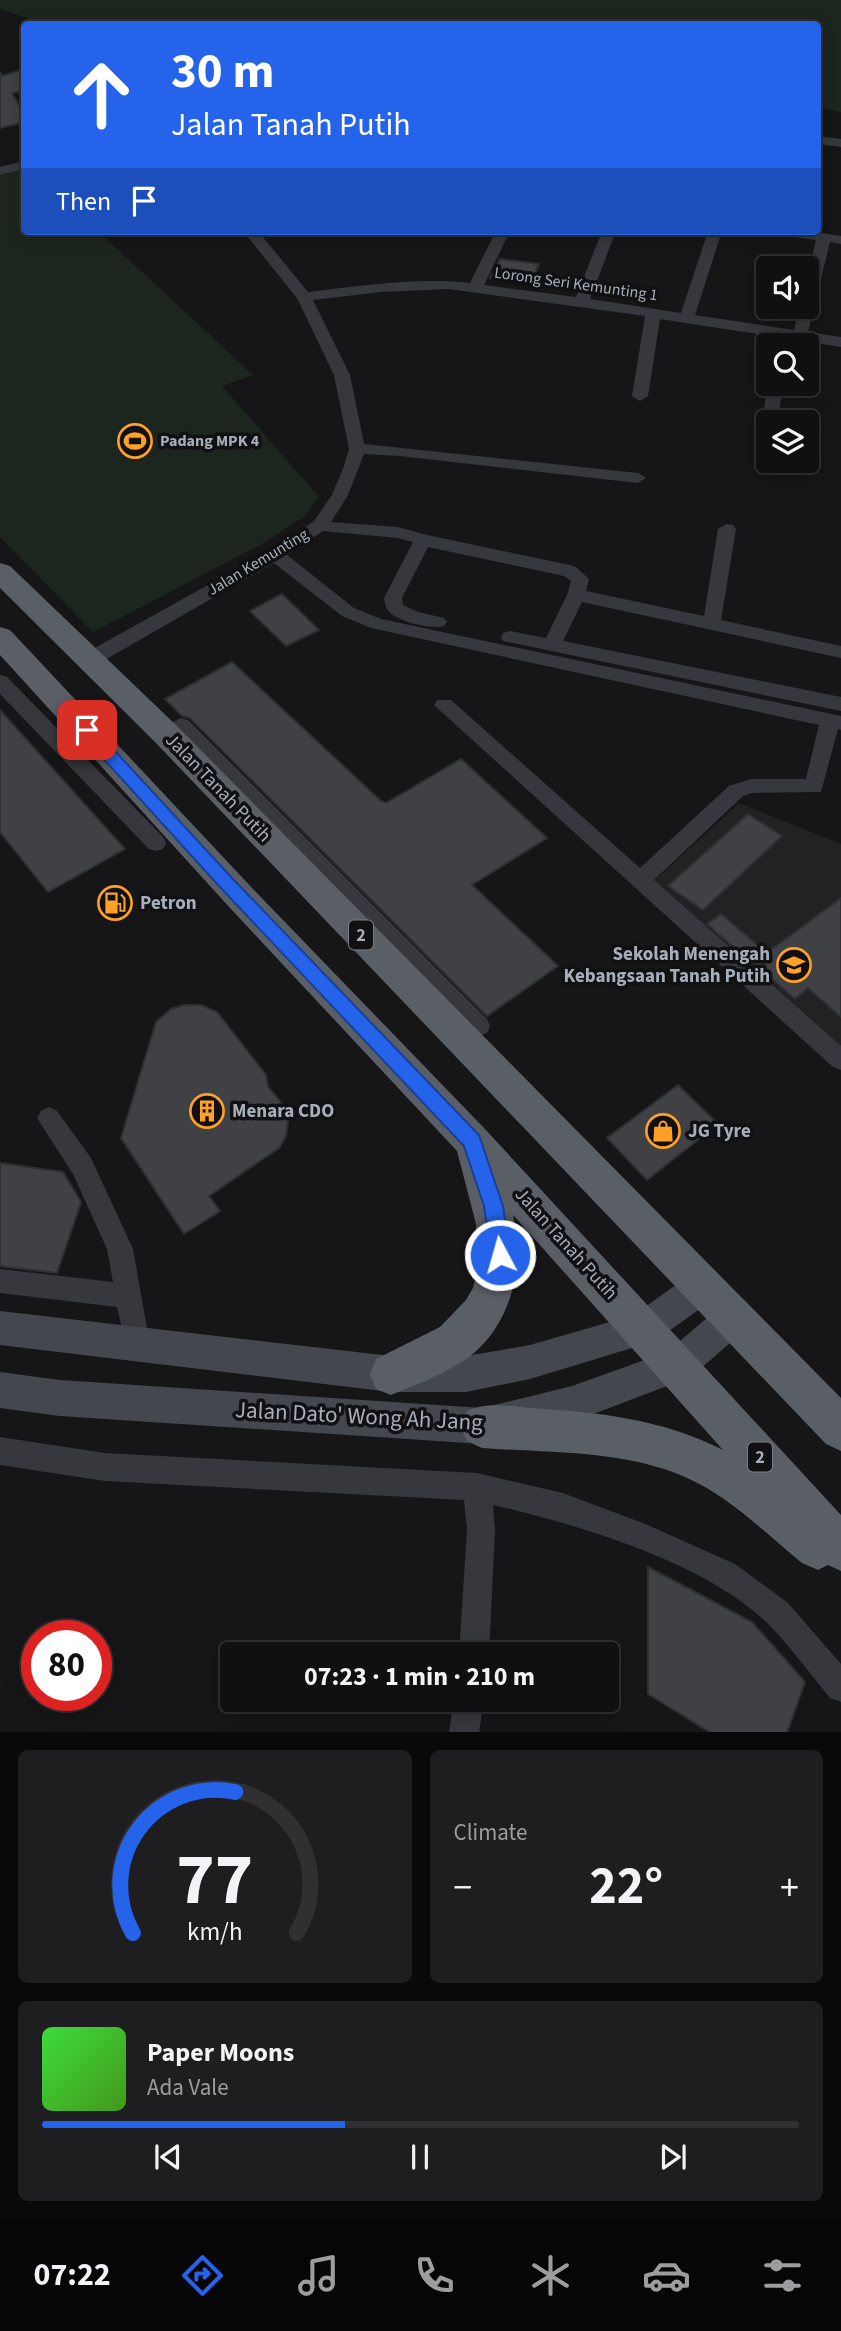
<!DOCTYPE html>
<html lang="en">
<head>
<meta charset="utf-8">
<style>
	:root { --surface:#101012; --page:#1e1e20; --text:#f1f3f6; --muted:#9c9d9f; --line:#303032; --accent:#2563eb }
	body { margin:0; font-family:"Source Sans 3",sans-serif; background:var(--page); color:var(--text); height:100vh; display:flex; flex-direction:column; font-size:26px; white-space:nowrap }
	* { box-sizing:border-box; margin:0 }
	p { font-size:23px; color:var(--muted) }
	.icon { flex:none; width:38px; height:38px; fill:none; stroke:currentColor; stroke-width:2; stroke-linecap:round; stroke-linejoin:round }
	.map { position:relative; height:1732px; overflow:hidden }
	.sheet { display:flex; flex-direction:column; gap:18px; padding:18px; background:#09090a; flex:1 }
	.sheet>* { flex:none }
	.banner { position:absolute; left:21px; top:21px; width:800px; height:214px; border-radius:7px; box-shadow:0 4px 18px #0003,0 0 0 2px var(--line); background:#2563eb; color:#fff; overflow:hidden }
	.fabs { position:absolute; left:756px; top:256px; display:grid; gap:14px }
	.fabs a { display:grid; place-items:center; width:63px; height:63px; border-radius:7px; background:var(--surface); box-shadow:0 4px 18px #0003,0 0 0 2px var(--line); font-size:35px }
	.speed { position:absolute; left:21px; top:1620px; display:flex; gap:14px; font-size:35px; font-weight:700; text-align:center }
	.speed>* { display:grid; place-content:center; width:91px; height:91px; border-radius:50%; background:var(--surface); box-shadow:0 4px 18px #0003,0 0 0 2px var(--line); line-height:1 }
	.speed .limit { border:10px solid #d22; background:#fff; color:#111 }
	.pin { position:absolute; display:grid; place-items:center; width:60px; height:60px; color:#fff; margin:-30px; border-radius:14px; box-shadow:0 4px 10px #0006 }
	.me { position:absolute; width:77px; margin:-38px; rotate:354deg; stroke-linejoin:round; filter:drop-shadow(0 0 5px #0008) }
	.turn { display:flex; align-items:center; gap:24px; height:147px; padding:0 35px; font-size:32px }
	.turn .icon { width:91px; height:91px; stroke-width:2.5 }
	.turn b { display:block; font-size:49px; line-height:60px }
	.then { display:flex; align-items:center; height:66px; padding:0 35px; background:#0003; gap:14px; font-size:26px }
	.big { font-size:52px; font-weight:700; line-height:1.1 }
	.sheet .widget { flex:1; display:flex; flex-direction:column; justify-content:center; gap:10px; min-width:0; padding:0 24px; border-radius:10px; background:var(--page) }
	.sheet .dial { align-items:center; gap:0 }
	.dial svg { height:182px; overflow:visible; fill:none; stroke:var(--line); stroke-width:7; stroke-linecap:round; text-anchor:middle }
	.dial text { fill:var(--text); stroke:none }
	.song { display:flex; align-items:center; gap:21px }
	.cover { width:84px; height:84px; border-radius:10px; background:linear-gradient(135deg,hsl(120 70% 55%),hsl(100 70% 35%)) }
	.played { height:7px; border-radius:4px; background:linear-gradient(90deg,var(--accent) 40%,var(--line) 40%) }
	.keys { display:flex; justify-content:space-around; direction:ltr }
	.heat { display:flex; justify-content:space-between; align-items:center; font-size:38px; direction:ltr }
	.sheet .tiles { flex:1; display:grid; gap:18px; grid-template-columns:1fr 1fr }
	.widget:last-child { grid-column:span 2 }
	.trip { position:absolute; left:220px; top:1642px; width:399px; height:70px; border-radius:7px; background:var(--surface); box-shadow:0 4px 18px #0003,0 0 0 2px var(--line); font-weight:700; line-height:70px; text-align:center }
	.menu { display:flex; height:112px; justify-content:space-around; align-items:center; background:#060607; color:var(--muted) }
	.menu .icon { width:49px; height:49px }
	.menu .on { color:var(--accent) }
	.menu b { font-size:32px; color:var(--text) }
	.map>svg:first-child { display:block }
</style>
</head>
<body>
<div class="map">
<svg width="841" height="1733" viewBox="0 0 841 1733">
	<rect width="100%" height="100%" fill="#161618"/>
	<!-- built -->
	<polygon fill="#222225" points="739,803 841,844 841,1047 652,883"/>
	<!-- green -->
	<g fill="#1d261e">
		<polygon points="0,0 841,0 841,112 817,107 817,24 45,24 0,9"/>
		<polygon points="24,170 24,231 98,231 253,375 222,386 319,497 305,516 262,544 93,632 0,537 0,175"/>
	</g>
	<!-- building -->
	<g fill="#404145" stroke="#2f3034" stroke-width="2">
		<polygon points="24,69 24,91 12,93 24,114 24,122 0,128 0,72 2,76"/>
		<polygon points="500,259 539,264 530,284 490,278"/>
		<polygon points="282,594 319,630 286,646 250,611"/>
		<polygon points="232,662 381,801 386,803 461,759 547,838 472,885 558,966 487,1016 190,718 182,716 165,699"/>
		<polygon points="0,710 125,849 48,892 0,832"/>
		<polygon points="748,814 782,836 703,910 668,886"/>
		<polygon points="841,898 841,1017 808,988 795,999 753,963"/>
		<polygon points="721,914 762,949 747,959 707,924"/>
		<polygon points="184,1005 201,1005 217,1012 266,1075 268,1087 281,1102 288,1121 286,1136 279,1148 209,1196 220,1211 184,1234 121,1138 156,1022 171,1009"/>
		<polygon points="678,1085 718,1124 647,1180 607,1138"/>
		<polygon points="0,1163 63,1172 81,1202 57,1273 0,1266"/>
		<polygon points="648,1567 752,1622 805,1682 787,1733 711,1733 648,1694"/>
	</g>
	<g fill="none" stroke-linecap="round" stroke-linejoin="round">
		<!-- minor -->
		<g fill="#36383d" fill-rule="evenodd">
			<polygon points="817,136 841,139 841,147 817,144"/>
			<polygon points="24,161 24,169 0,175 0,167"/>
			<path d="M 243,231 L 258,231 L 308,292 C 361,286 417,277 470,283 L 496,231 L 510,231 L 484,285 L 576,297 L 602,231 L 616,231 L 590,299 L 681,313 L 708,231 L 722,231 L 695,315 L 794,330 L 800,306 L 807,306 L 807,278 L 816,240 L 781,235 L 774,231 L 809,231 L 841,236 L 841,244 L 830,242 L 808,332 L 841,337 L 841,347 L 660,319 L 648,396 L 640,401 L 632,396 L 645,316 L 449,289 L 381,292 L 313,300 L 350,375 L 364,444 L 638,473 L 646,478 L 638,483 L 400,456 L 364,454 L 348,495 L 331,522 L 398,527 L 427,535 L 570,565 L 576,567 L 589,579 L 586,591 L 704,616 L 718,529 L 727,524 L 733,525 L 736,529 L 721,620 L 841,646 L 841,658 L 582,602 L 563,641 L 841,697 L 841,711 L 503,641 L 501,637 L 503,633 L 510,631 L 546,638 L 567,595 L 571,581 L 564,576 L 428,547 L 402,598 L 403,605 L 418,612 L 444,618 L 447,622 L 444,626 C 432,630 393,621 387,609 C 386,607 384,600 384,598 L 413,542 L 398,538 L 323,531 L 287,555 L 354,608 L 381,619 L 841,716 L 841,730 L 838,729 L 821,792 L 752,793 L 743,796 L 654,880 L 841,1046 L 841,1070 L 833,1067 L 434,705 L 437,700 L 451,700 L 640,868 L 729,786 L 751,779 L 806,779 L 819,725 L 371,628 L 342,616 L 274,563 L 96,665 L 82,665 L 80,660 L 82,655 L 269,551 L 314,521 L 332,495 L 344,466 L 349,449 L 334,375 L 297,298 Z"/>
			<polygon points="768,382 783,383 778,422 768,422 768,426 762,422"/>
			<polygon points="0,675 7,677 163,837 166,843 163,849 156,851 149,849 0,694"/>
			<polygon points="181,718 188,720 487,1019 490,1026 487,1033 479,1036 471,1033 179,735 166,741 159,739 156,734 159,729"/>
			<polygon points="49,1107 57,1111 91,1158 133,1249 150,1345 146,1354 137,1358 128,1354 117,1307 0,1293 0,1269 113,1282 107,1249 73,1174 37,1118 41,1111"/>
			<path d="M 0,1437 L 105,1453 L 477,1473 L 563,1493 L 643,1523 L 735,1564 L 788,1603 L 841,1664 L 841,1702 L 830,1698 C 810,1674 791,1647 768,1624 C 707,1563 577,1524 493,1505 L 495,1530 L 489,1654 L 459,1654 L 467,1530 L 464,1500 L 105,1481 L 0,1465 Z"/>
			<polygon points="454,1699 484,1699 479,1733 449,1733"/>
		</g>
		<!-- secondary -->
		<g fill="#44474d" fill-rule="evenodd">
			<polygon points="703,1270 715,1274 720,1286 715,1298 655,1341 530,1379 466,1392 391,1392 0,1345 0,1311 391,1356 466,1356 530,1345 634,1315 691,1274"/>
			<polygon points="734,1300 746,1305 751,1317 746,1329 691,1377 572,1422 482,1444 60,1416 0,1408 0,1372 60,1380 482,1408 572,1386 667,1352 722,1305"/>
		</g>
		<!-- trunk -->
		<g fill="#5a5e65" fill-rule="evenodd">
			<polygon points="0,563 10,566 177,726 841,1398 841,1451 826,1444 155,742 0,588"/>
			<path d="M 0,627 L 10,630 L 254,890 L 485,1129 L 841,1515 L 841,1571 L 828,1565 L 818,1570 L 802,1563 C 765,1533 729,1496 685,1477 C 623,1450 548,1453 482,1448 L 467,1441 L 460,1426 L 467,1411 C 487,1402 508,1406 530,1408 C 597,1412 663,1419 723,1450 L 513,1215 C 525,1265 512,1324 469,1357 C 446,1374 417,1384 391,1395 L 376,1389 L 370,1374 L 376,1359 L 440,1327 L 466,1300 L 473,1288 L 477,1270 L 476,1224 L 457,1151 L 230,908 L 0,655 Z"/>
		</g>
	</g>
	<!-- route -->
	<polygon fill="#2563eb" stroke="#184099" stroke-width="2" points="87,724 92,726 231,877 479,1135 503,1206 510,1255 507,1262 500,1264 494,1262 491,1255 484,1206 464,1146 219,886 81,734 79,730"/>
	<!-- icons -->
	<defs>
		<g id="stadium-ring" transform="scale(1.75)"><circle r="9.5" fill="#111113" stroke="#ffa027" stroke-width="1.5"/><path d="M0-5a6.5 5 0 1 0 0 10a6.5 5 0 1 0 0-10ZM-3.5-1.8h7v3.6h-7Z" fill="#ffa027"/></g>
		<g id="fuel-ring" transform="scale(1.75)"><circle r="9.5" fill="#111113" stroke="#ffa027" stroke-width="1.5"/><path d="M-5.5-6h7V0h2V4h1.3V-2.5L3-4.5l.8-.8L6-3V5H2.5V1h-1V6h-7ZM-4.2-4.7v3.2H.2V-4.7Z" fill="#ffa027"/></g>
		<g id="school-ring" transform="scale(1.75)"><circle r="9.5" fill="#111113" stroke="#ffa027" stroke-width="1.5"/><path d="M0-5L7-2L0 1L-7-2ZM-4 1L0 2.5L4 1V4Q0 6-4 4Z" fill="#ffa027"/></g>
		<g id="building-ring" transform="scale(1.75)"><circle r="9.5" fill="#111113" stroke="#ffa027" stroke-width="1.5"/><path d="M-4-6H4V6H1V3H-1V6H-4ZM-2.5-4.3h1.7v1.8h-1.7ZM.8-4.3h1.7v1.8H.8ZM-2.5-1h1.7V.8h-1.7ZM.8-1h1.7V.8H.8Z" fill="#ffa027"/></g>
		<g id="shop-ring" transform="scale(1.75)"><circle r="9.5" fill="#111113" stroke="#ffa027" stroke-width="1.5"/><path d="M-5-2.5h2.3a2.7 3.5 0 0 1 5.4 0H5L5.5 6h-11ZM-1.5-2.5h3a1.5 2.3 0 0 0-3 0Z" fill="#ffa027"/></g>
	</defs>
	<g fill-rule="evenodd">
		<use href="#stadium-ring" x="135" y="441"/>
		<use href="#fuel-ring" x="115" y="903"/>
		<use href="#school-ring" x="794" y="965"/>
		<use href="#building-ring" x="207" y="1111"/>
		<use href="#shop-ring" x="663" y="1131"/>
	</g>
	<g text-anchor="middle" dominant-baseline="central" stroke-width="7" stroke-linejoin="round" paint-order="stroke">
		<!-- far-street labels -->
		<g font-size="16" fill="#a7aeb9" stroke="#111113">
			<text transform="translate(576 284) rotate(8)">Lorong Seri Kemunting 1</text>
			<text transform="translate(258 562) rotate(-31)">Jalan Kemunting</text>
		</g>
		<!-- far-poi labels -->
		<g font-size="16" font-weight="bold" fill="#a7aeb9" stroke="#111113" text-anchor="start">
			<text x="160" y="441">Padang MPK 4</text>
		</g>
		<!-- shield labels -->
		<g fill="#111113" stroke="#7a7f87" stroke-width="2">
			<rect x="349" y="920.5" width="24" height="29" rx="5"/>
			<rect x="748" y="1442.5" width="24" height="29" rx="5"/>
		</g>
		<g font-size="18" font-weight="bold" fill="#a7aeb9">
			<text x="361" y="935">2</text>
			<text x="760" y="1457">2</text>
		</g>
		<!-- street labels -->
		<g font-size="19" fill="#a7aeb9" stroke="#111113">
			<text transform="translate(218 788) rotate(46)">Jalan Tanah Putih</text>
			<text transform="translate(566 1244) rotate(48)">Jalan Tanah Putih</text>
		</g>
		<!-- poi labels -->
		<g font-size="19" font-weight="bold" fill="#a7aeb9" stroke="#111113" text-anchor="start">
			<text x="140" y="903">Petron</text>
			<text x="770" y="954" text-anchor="end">Sekolah Menengah<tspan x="770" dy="22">Kebangsaan Tanah Putih</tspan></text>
			<text x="232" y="1111">Menara CDO</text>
			<text x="688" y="1131">JG Tyre</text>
		</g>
		<!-- near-street labels -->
		<g font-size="23" fill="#a7aeb9" stroke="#111113">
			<text transform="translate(359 1416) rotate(3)">Jalan Dato' Wong Ah Jang</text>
		</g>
	</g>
</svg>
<div class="fabs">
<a><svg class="icon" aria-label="sound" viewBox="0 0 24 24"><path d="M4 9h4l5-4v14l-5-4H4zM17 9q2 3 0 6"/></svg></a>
<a><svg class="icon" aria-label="search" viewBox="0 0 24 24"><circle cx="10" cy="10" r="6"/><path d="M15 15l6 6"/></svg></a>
<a><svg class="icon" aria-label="layers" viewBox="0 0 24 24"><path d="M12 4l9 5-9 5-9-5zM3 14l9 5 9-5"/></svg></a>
</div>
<div class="speed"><div class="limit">80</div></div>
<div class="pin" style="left:87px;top:730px;background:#d93025"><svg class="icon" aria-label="arrive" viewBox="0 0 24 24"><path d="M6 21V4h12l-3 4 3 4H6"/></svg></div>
<svg class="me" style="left:500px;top:1255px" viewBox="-20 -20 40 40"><circle r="17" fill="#2563eb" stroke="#fff" stroke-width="3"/><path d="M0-11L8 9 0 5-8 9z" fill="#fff"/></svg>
<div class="trip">07:23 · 1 min · 210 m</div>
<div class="banner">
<div class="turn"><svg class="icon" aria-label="ahead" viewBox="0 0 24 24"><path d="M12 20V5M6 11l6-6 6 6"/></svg><div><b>30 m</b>Jalan Tanah Putih</div></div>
<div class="then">Then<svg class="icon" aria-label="arrive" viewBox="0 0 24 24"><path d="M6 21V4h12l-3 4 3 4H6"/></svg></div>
</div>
</div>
<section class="sheet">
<div class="tiles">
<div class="widget dial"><svg viewBox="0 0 100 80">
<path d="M14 69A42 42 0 1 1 86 69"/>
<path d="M14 69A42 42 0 0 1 59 7" stroke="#2563eb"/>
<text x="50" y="56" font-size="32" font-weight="700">77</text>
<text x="50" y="72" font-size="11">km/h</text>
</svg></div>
<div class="widget"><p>Climate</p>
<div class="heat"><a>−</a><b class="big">22°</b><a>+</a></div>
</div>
<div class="widget">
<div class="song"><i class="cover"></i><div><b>Paper Moons</b><p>Ada Vale</p></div></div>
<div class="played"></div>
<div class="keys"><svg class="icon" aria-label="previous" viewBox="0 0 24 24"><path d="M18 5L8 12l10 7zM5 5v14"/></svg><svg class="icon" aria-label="pause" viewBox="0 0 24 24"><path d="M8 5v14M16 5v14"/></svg><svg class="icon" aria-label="next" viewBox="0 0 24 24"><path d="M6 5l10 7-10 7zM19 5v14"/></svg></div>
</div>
</div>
</section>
<nav class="menu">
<b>07:22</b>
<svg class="icon on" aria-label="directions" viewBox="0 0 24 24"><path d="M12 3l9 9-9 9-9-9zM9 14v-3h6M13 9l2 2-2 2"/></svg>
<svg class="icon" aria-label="music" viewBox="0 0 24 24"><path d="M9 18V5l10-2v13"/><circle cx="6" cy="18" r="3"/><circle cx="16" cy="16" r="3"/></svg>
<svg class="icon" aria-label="phone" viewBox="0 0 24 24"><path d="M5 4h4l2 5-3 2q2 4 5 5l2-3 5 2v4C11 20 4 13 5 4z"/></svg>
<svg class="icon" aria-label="climate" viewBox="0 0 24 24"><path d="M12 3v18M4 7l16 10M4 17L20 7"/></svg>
<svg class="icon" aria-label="car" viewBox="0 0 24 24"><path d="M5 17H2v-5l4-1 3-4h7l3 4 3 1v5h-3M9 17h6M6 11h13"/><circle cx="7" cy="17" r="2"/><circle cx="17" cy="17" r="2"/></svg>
<svg class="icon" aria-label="filters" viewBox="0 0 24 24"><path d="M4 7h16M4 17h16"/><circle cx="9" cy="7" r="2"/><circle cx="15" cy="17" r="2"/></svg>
</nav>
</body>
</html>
